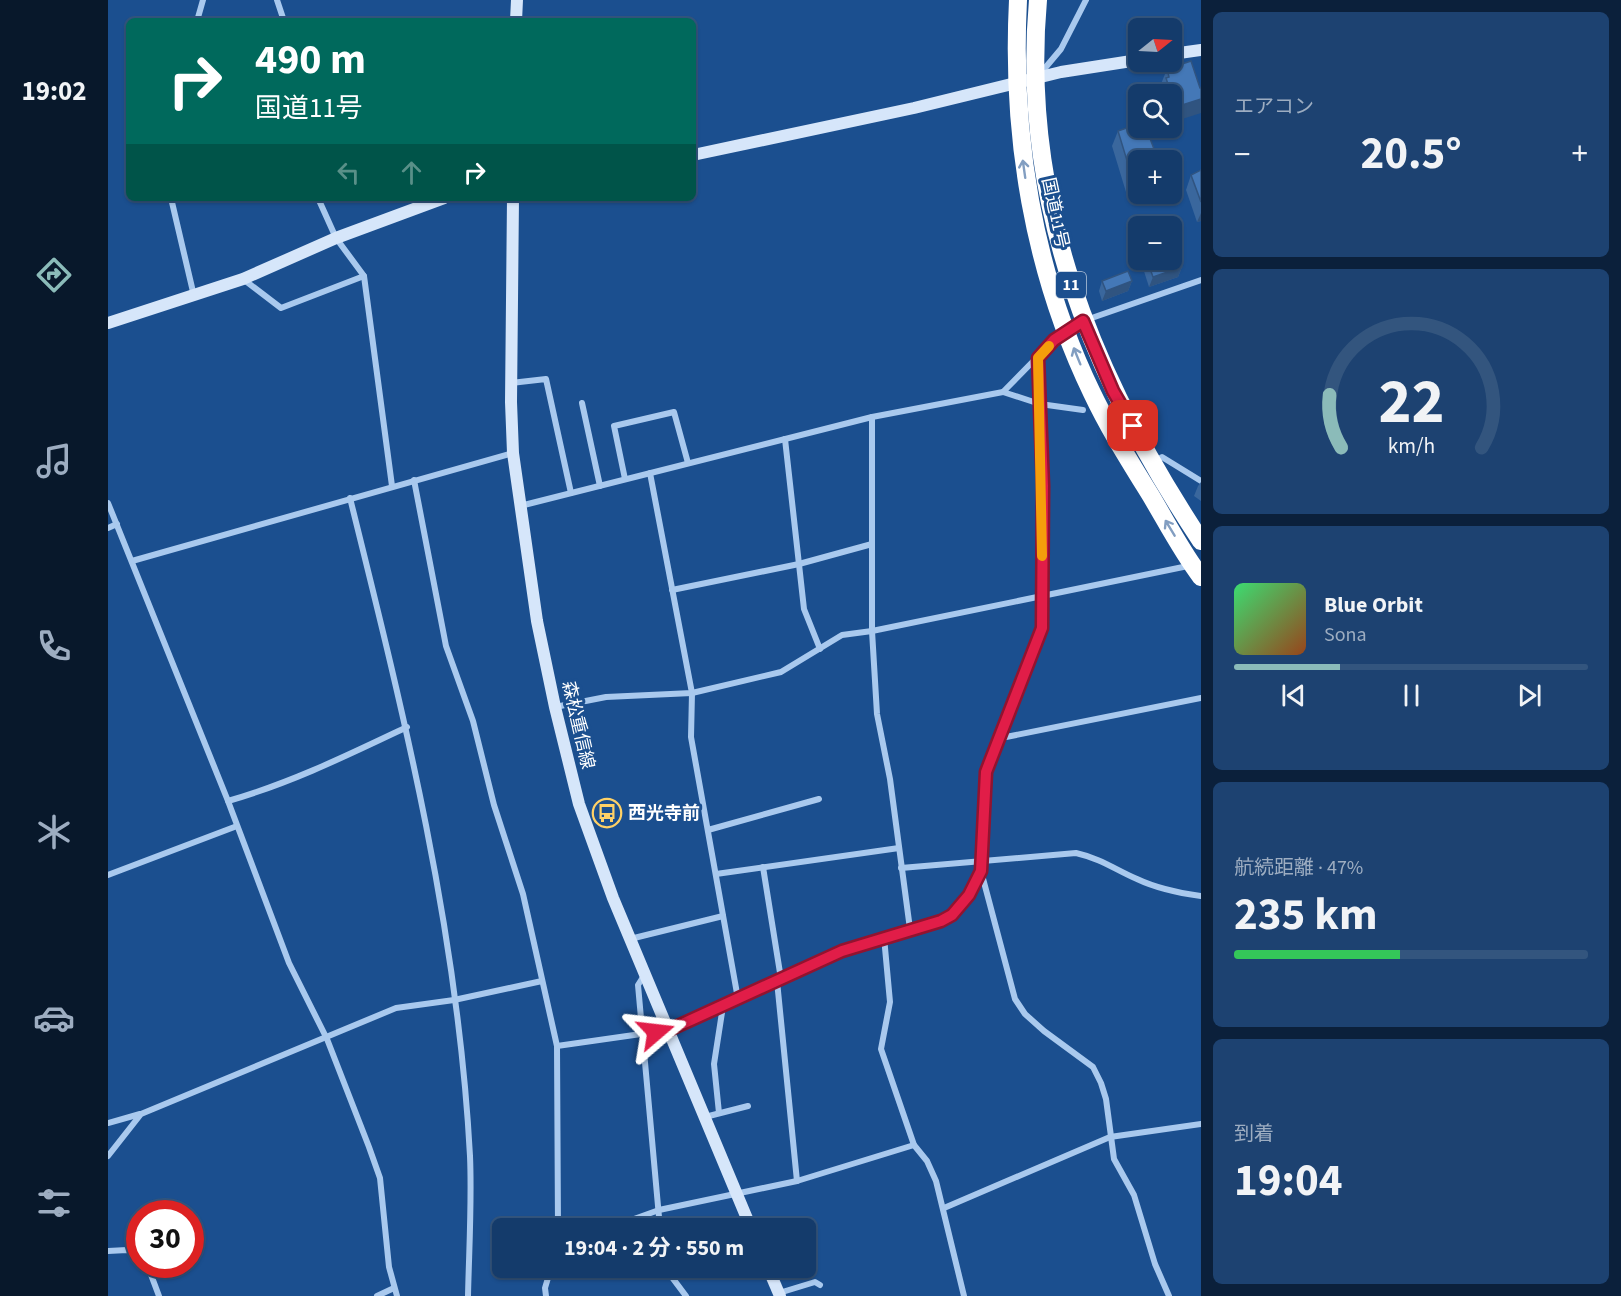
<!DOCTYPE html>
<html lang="ja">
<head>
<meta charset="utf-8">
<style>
	:root { --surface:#143b6b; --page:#1d4271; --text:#f1f3f6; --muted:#9dadc1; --line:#33557e; --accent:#8bbbb9 }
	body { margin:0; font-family:"Source Sans 3","Noto Sans JP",sans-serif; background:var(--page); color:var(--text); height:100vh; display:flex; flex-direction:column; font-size:22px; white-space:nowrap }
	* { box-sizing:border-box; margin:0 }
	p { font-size:20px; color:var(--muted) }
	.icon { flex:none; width:33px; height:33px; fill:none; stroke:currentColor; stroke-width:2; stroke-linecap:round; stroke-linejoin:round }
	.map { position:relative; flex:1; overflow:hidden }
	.panel { display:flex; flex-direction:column; gap:12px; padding:12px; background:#0b203b; width:420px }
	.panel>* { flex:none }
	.guide { position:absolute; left:18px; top:18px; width:570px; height:183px; border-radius:9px; box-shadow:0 2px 4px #0004,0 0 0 2px var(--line); background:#00695c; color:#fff; overflow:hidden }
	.needle { width:39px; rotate:72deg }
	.fabs { position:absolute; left:1020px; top:18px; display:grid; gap:12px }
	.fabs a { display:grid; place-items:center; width:54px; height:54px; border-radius:9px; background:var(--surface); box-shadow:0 2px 4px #0004,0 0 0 2px var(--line); font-size:30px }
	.speed { position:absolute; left:18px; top:1200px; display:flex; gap:12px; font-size:30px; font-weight:700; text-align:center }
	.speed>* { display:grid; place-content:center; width:78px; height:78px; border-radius:50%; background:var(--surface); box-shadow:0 2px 4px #0004,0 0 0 2px var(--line); line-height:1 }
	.speed .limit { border:9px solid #d22; background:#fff; color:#111 }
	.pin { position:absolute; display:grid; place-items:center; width:51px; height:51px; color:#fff; margin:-26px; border-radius:12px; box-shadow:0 3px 9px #0006 }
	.me { position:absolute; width:66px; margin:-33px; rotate:73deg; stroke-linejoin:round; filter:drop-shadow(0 0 4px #0008) }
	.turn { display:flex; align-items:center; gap:21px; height:126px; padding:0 30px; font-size:27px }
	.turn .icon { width:78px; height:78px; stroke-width:2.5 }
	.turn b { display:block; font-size:42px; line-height:51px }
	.lanes { display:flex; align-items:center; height:57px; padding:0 30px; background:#0003; justify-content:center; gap:30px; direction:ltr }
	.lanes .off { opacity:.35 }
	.big { font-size:45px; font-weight:700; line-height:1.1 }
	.panel .tile { flex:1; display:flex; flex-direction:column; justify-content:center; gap:9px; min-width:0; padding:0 21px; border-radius:9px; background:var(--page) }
	.panel .dial { align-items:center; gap:0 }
	.dial svg { height:156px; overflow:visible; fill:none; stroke:var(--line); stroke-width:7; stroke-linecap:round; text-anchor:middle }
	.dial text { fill:var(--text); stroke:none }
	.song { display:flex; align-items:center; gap:18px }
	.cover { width:72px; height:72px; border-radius:9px; background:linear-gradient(135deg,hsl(140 70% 55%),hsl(20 70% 35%)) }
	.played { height:6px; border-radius:3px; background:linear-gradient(90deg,var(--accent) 30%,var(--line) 30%) }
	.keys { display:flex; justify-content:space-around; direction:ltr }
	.heat { display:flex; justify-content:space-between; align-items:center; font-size:33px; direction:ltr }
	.charge { height:9px; border-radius:4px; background:linear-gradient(90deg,#34c759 47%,var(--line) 0) }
	.trip { position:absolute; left:384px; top:1218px; width:324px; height:60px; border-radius:9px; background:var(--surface); box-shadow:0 2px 4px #0004,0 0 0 2px var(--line); font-weight:700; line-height:60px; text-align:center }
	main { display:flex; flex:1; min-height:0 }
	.dock { display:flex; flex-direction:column; width:108px; justify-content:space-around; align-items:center; background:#08182b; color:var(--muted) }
	.dock .icon { width:42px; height:42px }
	.dock .selected { color:var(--accent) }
	.dock b { font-size:27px; color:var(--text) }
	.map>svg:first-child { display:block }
</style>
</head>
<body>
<main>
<nav class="dock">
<b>19:02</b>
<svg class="icon selected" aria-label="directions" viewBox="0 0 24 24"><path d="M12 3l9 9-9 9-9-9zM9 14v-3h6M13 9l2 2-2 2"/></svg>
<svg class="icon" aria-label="music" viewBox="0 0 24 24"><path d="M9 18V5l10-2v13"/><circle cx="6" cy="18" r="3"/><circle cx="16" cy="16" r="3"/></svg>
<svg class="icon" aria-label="phone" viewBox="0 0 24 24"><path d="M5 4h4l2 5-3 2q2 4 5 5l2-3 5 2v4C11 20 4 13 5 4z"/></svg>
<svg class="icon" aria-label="climate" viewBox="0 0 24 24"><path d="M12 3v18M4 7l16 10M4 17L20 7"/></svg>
<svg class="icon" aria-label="car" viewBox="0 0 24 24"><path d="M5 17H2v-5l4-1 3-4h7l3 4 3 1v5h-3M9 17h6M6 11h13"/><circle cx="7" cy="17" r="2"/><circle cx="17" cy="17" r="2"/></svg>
<svg class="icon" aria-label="filters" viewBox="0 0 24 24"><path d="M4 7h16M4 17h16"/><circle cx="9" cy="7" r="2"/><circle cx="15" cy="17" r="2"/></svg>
</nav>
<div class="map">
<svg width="1093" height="1296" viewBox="0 0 1093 1296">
	<rect width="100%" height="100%" fill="#1b4f8f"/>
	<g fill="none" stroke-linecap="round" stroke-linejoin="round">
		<!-- street -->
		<g stroke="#a9c9ee" stroke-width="6">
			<polyline points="169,0 176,21"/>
			<polyline points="89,21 95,0"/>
			<polyline points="932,74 953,49 978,0"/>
			<polyline points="63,198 86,296"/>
			<polyline points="210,198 228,238 256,276 284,486"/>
			<polyline points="135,279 173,308 256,276"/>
			<polyline points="930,358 935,486 934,628 878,772 873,859 873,871 907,999 917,1014 936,1031 985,1067 993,1083 998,1099 1006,1159 1026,1195 1047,1264 1061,1296"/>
			<polyline points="403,383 438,379 463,493"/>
			<polyline points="895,392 932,404 975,410"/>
			<polyline points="474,403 492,486"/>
			<polyline points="677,439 696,609 712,649"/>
			<polyline points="1047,461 1054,457 1093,481"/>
			<polyline points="542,473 584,693 583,737 630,999"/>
			<polyline points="517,479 506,426 566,412 580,463"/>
			<polyline points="306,480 338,646 365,721 386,805 415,894 449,1046 450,1228"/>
			<path d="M 242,498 C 296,715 350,931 362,1156 C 364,1202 361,1250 360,1296"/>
			<polyline points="0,503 120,801 181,963 219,1039 261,1147 272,1178 281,1267 289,1296"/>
			<polyline points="412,506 764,417 895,392 946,340 975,321 1093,280"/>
			<polyline points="0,528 9,524"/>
			<polyline points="24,561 405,453"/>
			<polyline points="564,590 691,564 764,544"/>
			<polyline points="447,707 498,697 584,693 673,672 734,635 764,631 1080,566"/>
			<polyline points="893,738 1093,698"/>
			<path d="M 120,801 C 183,783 240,755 299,727"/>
			<polyline points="600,830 711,799"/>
			<polyline points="655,867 673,979"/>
			<path d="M 793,868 L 968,853 C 994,859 1006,869 1029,879 C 1050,889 1071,893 1093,896"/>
			<polyline points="608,874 791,848"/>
			<polyline points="0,875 129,826"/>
			<path d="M 802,929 C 843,922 855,907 873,871"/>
			<polyline points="776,937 782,1002 773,1049 806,1145 819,1161 828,1181 856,1296"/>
			<polyline points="522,939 615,916"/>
			<polyline points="537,974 530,985 552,1228"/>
			<polyline points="669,981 689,1181"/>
			<polyline points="449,1046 561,1030 734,951 802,929 782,779 769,714 764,631 764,417"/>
			<polyline points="611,1113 606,1064 615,1006"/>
			<polyline points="597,1117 640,1106"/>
			<polyline points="0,1123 32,1114"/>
			<polyline points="0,1156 33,1114 288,1008 346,1000 434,981"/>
			<polyline points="836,1208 1002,1137 1093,1124"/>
			<polyline points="501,1228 551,1210 689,1181 806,1145"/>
			<polyline points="0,1251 19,1250 32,1256"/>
			<polyline points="39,1264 51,1296"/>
			<polyline points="557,1268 578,1296"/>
			<polyline points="671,1293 707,1282 712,1285"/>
			<polyline points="269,1296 286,1288"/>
			<polyline points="438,1296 437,1288 443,1268"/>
		</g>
		<!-- secondary -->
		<g stroke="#d6e6fa" stroke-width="12">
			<polyline points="408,21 409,0"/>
			<polyline points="1064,54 1093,50"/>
			<polyline points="585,155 806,108 953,72 1030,60"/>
			<polyline points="405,198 403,402 405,453 429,621 447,707 471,804 505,898 643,1228"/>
			<polyline points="0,323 135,279 228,238 336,198"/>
			<polyline points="660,1268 672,1296"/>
		</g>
		<!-- highway -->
		<g stroke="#fff" stroke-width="18">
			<path d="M 910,0 C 903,135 925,271 984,393 C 1001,429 1022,462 1043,496 C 1059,523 1074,552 1093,577"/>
			<path d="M 930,0 C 912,201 984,377 1093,541"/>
		</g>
	</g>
	<!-- wall -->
	<g fill="#3a679d">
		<polygon points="1059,69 1092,88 1065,122 1064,116 1064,94 1053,94 1053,93 1054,88 1053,84"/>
		<polygon points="1010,131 1046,149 1043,159 1030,160 1030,188 1018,192 1004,146"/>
		<polygon points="1093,170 1093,221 1089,222 1078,190 1083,175"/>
		<polygon points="1036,260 1064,260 1074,267 1070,277 1041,287 1034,265"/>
		<polygon points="994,281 1024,281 1020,291 994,301 991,291"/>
		<polygon points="1093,482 1093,501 1086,496 1090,486"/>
	</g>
	<!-- shaded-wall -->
	<g fill="#305480">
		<polygon points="1067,96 1064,107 1064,97"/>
		<polygon points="1093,99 1093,113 1065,122 1071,106"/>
		<polygon points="1030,175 1030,188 1018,192 1024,177"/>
		<polygon points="1093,213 1093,221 1089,222"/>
		<polygon points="1074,267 1070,277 1041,287 1045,277"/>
		<polygon points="1024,281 1020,291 994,301 998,291"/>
	</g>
	<!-- building -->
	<g fill="#4478b7" stroke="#305480" stroke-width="1.5">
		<polygon points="1083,61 1092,88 1093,88 1093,99 1071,106 1067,96 1064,97 1058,78 1061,77 1059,69"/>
		<polygon points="1030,124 1030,128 1038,128 1046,149 1043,150 1045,154 1041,155 1043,160 1030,160 1030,175 1024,177 1010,131"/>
		<polygon points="1093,170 1093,202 1083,175"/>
		<polygon points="1067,245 1074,267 1045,277 1039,260 1064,260 1064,246"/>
		<polygon points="1020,271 1024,281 998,291 994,281"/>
	</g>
	<!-- one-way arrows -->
	<defs><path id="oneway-shaft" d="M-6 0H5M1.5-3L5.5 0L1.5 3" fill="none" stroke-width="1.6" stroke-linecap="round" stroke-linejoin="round" transform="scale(1.5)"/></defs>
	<g stroke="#829ec1">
		<use href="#oneway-shaft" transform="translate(916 169) rotate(-98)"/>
		<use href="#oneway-shaft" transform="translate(969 356) rotate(-112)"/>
		<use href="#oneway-shaft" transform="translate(1062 528) rotate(-121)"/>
	</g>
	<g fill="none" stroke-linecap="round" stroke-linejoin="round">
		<!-- route casing -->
		<g stroke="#92132f" stroke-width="15">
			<polyline id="route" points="548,1032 561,1030 734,951 833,921 844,915 861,895 873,871 878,772 934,628 935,486 930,358 946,340 975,321 1005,391 1025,426"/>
		</g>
		<!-- route -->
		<use href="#route" stroke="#e11d48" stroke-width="10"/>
		<!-- slow -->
		<polyline stroke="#f59e0b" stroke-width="10" points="934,556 930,358 941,346"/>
	</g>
	<!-- icons -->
	<defs>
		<g id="bus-ring" transform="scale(1.5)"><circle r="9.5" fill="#1b4f8f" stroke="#ffd166" stroke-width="1.5"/><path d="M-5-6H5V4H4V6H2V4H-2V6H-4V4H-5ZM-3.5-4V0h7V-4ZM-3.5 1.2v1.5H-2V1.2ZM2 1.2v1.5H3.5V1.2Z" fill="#ffd166"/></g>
	</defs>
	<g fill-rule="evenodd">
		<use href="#bus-ring" x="499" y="813"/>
	</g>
	<g text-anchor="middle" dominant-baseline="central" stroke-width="6" stroke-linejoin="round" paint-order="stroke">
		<!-- shield labels -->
		<rect fill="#1b4f8f" stroke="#bbcadd" stroke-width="1.5" x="948" y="272" width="30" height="26" rx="4.5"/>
		<g font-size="16" font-weight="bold" fill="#fff">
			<text x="963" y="285">11</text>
		</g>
		<!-- street labels -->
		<g font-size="18" fill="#fff" stroke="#1b4f8f">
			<text transform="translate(947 213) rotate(78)">国道11号</text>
			<text transform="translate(470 725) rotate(77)">森松重信線</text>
		</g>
		<!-- poi labels -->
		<g font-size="18" font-weight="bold" fill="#fff" stroke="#1b4f8f" text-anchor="start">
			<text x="520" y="813">西光寺前</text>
		</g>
	</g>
</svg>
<div class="fabs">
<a><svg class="needle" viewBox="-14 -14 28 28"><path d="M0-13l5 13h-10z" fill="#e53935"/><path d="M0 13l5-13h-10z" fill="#9dadc1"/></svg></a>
<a><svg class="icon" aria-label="search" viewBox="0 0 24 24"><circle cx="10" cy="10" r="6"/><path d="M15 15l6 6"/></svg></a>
<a>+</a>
<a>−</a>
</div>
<div class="speed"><div class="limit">30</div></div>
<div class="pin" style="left:1025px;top:426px;background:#d93025"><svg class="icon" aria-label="arrive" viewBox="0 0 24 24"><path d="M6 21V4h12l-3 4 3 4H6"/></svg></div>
<svg class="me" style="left:548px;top:1032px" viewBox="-20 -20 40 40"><path d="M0-17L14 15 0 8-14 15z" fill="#e11d48" stroke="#fff" stroke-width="4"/></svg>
<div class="trip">19:04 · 2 分 · 550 m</div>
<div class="guide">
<div class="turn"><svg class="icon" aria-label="right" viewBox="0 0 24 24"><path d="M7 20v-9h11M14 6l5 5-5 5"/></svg><div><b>490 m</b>国道11号</div></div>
<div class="lanes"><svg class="icon off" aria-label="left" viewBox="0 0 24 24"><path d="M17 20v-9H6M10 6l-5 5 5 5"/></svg><svg class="icon off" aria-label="ahead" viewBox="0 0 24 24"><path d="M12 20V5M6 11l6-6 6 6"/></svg><svg class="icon" aria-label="right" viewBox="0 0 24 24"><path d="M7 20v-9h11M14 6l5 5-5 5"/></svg></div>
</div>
</div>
<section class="panel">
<div class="tile"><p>エアコン</p>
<div class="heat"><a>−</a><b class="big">20.5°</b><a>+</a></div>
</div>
<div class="tile dial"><svg viewBox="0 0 100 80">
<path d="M14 69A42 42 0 1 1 86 69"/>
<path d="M14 69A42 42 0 0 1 8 42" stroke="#8bbbb9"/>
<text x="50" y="56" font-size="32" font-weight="700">22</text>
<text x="50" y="72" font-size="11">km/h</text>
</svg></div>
<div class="tile">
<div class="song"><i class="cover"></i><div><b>Blue Orbit</b><p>Sona</p></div></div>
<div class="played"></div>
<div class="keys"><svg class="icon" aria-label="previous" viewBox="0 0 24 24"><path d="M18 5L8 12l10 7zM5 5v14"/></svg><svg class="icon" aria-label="pause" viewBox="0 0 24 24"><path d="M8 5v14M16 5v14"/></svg><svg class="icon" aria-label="next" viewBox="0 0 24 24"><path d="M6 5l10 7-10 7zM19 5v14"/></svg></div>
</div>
<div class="tile"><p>航続距離 · 47%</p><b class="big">235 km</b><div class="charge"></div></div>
<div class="tile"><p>到着</p><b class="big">19:04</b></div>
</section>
</main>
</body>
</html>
